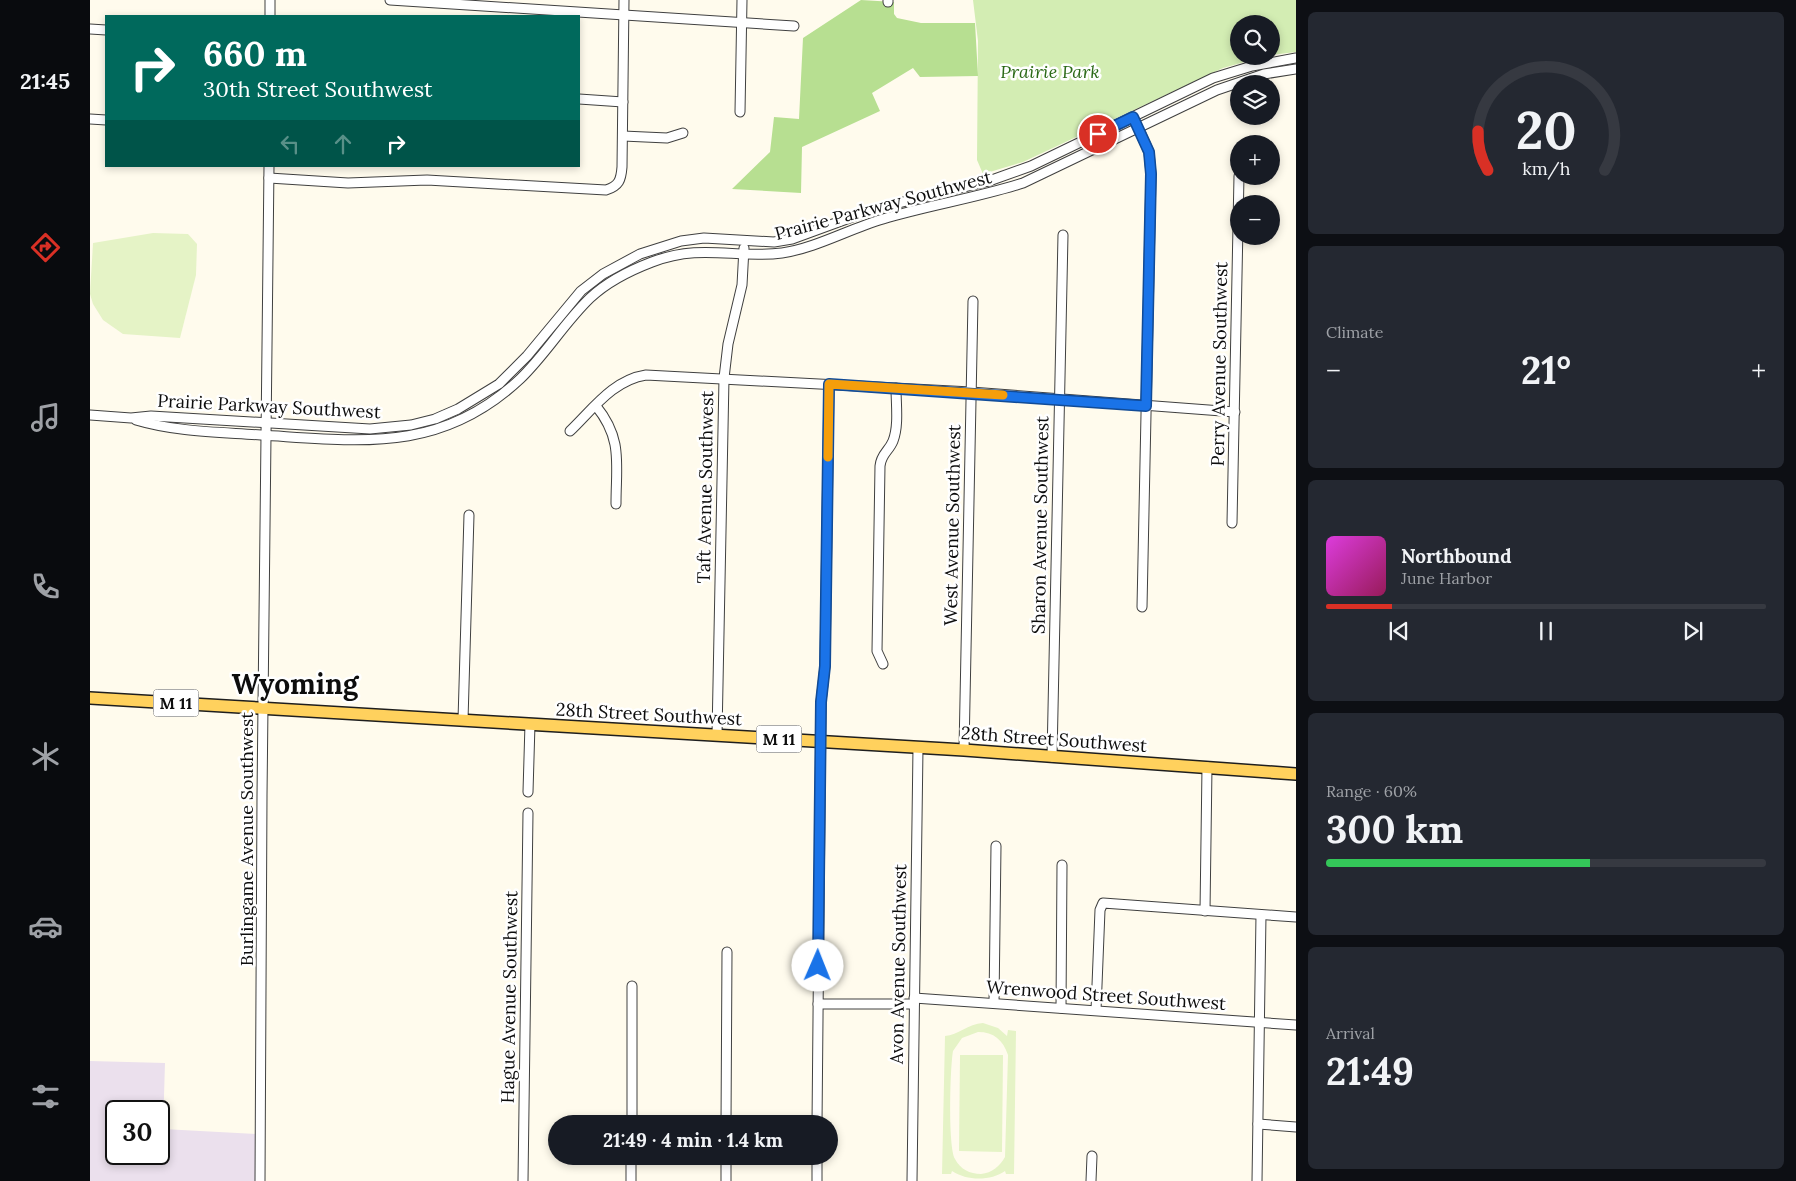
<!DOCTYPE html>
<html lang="en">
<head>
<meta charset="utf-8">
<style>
	:root { --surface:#171b24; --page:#242831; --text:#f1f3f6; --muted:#9ea1a6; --line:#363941; --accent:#d93025 }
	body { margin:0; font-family:Lora,serif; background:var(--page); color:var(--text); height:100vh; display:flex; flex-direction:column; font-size:19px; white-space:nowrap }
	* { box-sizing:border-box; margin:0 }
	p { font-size:16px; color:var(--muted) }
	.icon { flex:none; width:28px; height:28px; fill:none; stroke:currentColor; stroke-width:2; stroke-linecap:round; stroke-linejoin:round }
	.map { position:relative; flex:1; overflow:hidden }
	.panel { display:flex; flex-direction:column; gap:12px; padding:12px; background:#0d0f14; width:500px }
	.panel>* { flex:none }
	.hud { position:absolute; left:15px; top:15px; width:475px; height:152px; border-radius:0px; box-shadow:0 2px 8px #0003; background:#00695c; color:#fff; overflow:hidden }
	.fabs { position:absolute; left:1140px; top:15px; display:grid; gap:10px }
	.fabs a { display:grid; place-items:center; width:50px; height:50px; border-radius:50%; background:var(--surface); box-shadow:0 2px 8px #0003; font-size:25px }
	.speed { position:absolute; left:15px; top:1100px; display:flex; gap:10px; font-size:25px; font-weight:700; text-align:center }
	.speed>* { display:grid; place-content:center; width:65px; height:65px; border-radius:50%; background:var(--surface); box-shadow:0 2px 8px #0003; line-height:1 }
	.speed .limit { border:2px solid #111; border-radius:8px; background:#fff; color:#111 }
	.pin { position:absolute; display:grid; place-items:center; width:42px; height:42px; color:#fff; margin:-21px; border:2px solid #fff; border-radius:50%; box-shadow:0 1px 5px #0007 }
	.me { position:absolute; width:55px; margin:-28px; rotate:1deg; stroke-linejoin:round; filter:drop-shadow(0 0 4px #0008) }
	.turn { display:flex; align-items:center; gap:18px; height:105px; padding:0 15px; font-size:22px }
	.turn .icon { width:65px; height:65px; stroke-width:2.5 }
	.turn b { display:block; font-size:35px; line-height:42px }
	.lanes { display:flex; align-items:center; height:48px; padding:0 15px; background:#0003; justify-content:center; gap:25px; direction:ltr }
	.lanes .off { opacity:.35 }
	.big { font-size:38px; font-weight:700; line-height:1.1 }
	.panel .widget { flex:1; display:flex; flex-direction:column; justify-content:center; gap:8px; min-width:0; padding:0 18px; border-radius:8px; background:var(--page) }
	.panel .dial { align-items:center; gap:0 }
	.dial svg { height:130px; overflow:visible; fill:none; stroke:var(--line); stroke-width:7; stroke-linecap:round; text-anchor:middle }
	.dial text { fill:var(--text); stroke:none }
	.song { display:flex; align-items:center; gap:15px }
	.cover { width:60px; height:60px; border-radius:8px; background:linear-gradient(135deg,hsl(300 70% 55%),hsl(330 70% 35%)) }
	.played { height:5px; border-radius:2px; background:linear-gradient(90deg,var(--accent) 15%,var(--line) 15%) }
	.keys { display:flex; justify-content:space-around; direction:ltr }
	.heat { display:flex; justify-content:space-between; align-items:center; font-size:28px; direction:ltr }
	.charge { height:8px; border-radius:4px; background:linear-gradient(90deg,#34c759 60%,var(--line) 0) }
	.trip { position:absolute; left:458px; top:1115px; width:290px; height:50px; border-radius:25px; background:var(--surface); box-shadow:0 2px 8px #0003; font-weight:700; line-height:50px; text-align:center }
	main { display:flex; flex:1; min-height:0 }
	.menu { display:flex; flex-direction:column; width:90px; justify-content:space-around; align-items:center; background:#090b0e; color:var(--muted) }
	.menu .icon { width:35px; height:35px }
	.menu .current { color:var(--accent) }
	.menu b { font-size:22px; color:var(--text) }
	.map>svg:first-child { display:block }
</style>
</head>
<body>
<main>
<nav class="menu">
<b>21:45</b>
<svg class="icon current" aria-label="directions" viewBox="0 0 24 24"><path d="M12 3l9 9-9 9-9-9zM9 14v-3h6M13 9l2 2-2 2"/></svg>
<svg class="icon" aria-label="music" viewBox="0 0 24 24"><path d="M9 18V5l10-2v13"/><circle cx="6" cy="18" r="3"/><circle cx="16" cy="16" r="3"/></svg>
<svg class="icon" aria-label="phone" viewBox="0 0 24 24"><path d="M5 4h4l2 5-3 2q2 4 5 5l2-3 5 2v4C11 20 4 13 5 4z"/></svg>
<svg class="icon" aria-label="climate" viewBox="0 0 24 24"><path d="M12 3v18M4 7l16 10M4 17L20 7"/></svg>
<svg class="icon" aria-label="car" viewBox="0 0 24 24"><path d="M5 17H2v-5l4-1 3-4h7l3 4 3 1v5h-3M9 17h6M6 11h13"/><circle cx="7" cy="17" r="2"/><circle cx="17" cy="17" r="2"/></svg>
<svg class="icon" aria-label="filters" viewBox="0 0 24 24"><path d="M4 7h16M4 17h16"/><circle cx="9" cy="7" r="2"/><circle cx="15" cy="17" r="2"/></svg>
</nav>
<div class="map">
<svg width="1206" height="1181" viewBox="0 0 1206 1181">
	<rect width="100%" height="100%" fill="#fffbed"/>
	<!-- industrial -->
	<path fill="#ebe0ed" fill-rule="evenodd" d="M 0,1061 L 75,1063 L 73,1129 L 167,1134 L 165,1181 L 0,1181 ZM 26,1111 L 69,1111 L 69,1154 L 26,1154 Z"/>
	<!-- green -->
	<polygon fill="#d3edb3" points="883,0 1206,0 1206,52 1181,55 1181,24 1149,24 1149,56 1176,56 1133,68 933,162 893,174 887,160 888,41"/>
	<!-- forest -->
	<polygon fill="#b7df91" points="771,0 804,2 804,14 807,18 831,23 885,23 888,76 830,77 823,68 782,93 790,111 712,147 711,193 642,189 680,152 684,117 709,119 713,38"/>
	<!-- pitch -->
	<g fill="#e5f3c6" fill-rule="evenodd">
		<polygon points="63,233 98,234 107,244 106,275 90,338 33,334 13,320 3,304 0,294 3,243"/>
		<path d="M 893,1023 L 908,1028 L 917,1036 L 918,1030 L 926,1031 L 924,1174 L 916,1174 L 915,1171 C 901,1181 877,1181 862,1171 L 861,1174 L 852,1174 L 855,1036 C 868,1035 878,1024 893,1023 ZM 888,1032 C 904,1032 913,1040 918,1055 L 915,1157 C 910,1166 902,1173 891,1174 C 880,1174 870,1169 865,1159 C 858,1146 860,1068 863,1051 L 872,1038 Z"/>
		<polygon points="870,1055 913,1055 912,1152 869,1151"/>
	</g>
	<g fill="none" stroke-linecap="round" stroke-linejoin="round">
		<!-- minor casing -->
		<g stroke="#404040" stroke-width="11">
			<g id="minor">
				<polyline points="300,0 704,26"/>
				<polyline points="798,2 798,0"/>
				<polyline points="180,16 180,0"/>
				<polyline points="0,29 16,30"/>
				<polyline points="489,99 533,102"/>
				<polyline points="650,112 652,0"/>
				<polyline points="0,119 16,120"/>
				<polyline points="1046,123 1059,152 1061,174 1052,607"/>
				<polyline points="533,136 577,138 593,133"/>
				<path d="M 179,178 L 258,183 L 337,180 L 516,190 C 529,186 531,180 532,167 L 534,0"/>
				<path d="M 506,406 C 533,439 526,464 526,504"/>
				<polyline points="0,415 41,418 61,416 280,429 321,425 345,419 368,409 409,384 437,356 491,291 513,274 550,254 591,241 614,238 684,242 702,239 784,209 899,181 941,166 1123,78 1162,66 1206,58"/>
				<path d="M 46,420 C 86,432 129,432 171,435 C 270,441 350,454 430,379 C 456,354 474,323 500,298 C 517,282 541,270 562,262 C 612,243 645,259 692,253 C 726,248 759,229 793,219 C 839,205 887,198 933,183 L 1127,90 L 1174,74 L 1206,69"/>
				<path d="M 480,431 C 503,409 523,380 556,375 L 881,392 L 1145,412"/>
				<polyline points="1142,523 1149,176"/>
				<path d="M 793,664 L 787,651 L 790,466 C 791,454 799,451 803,441 C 809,426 806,404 806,388"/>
				<polyline points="373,720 379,515"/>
				<polyline points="627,735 634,378 638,344 652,285 654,248"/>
				<polyline points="874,750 883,301"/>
				<polyline points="962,757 973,235"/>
				<polyline points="438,792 440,724"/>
				<polyline points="1115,911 1117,767"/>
				<polyline points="824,998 1206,1025"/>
				<polyline points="904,1003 906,846"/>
				<polyline points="728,1004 824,1004"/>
				<polyline points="971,1008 972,865"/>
				<polyline points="1006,1010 1010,910 1013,903 1206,917"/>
				<polyline points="542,1124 542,986"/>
				<polyline points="636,1124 637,952"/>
				<polyline points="727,1124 731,702 735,666 739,384"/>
				<polyline points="1168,1124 1206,1127"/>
				<polyline points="170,1181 172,796 179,166"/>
				<polyline points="433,1181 438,813"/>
				<polyline points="541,1181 541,1156"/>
				<polyline points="636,1181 636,1156"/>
				<polyline points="727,1181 727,1156"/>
				<polyline points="822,1181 828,748"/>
				<polyline points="1001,1181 1002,1156"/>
				<polyline points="1167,1181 1171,915"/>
			</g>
		</g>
		<!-- major casing -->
		<g stroke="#1e1e1e" stroke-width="14">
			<polyline id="major" points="0,698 874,750 1206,774"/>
		</g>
		<!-- minor -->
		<use href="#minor" stroke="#fff" stroke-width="9"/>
		<!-- major -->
		<use href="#major" stroke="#ffd15d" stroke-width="11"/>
	</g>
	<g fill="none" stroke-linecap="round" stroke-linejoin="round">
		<!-- route casing -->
		<g stroke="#114b97" stroke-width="12">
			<polyline id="route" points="728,966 731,702 735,666 739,384 1056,406 1061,174 1059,152 1043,117 1008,134"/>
		</g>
		<!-- route -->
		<use href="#route" stroke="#1a73e8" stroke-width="9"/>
		<!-- slow -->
		<polyline stroke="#f59e0b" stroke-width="9" points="738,457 739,384 913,395"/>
	</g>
	<g text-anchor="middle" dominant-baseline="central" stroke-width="5" stroke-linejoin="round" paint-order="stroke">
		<!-- shield labels -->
		<g fill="#fff" stroke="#565656" stroke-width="1">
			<rect x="63.5" y="689.5" width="45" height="27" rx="4"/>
			<rect x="666.5" y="725.5" width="45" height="27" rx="4"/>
		</g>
		<g font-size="16" font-weight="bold" fill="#0d0d0d">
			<text x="86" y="703">M 11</text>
			<text x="689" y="739">M 11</text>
		</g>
		<!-- park labels -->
		<g font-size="18" font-style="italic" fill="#2c6a18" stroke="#fff">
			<text x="960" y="71">Prairie Park</text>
		</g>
		<!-- street labels -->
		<g font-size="18" fill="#0d0d0d" stroke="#fff">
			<text transform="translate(793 205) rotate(-15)">Prairie Parkway Southwest</text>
			<text transform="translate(1129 364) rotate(-89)">Perry Avenue Southwest</text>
			<text transform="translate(179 406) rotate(3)">Prairie Parkway Southwest</text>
			<text transform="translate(615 487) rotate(-89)">Taft Avenue Southwest</text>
			<text transform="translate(862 525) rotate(-89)">West Avenue Southwest</text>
			<text transform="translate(950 525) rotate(-89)">Sharon Avenue Southwest</text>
			<text transform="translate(559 714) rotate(3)">28th Street Southwest</text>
			<text transform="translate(964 739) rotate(4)">28th Street Southwest</text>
			<text transform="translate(156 839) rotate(-90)">Burlingame Avenue Southwest</text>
			<text transform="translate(808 964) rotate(-89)">Avon Avenue Southwest</text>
			<text transform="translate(1016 995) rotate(4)">Wrenwood Street Southwest</text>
			<text transform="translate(419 997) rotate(-89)">Hague Avenue Southwest</text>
		</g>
		<!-- town labels -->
		<g font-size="28" font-weight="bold" fill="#0d0d0d" stroke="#fff">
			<text x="205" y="684">Wyoming</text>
		</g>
	</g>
</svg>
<div class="fabs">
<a><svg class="icon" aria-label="search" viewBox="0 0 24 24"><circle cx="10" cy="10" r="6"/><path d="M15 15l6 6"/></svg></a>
<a><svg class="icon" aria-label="layers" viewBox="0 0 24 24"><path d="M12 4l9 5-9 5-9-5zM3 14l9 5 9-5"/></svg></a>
<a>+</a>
<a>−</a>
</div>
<div class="speed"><div class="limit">30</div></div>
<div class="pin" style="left:1008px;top:134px;background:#d93025"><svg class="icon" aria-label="arrive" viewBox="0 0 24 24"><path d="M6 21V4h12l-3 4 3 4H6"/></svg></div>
<svg class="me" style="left:728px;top:966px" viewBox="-20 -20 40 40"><circle r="19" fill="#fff"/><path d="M0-13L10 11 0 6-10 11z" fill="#1a73e8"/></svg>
<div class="trip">21:49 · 4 min · 1.4 km</div>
<div class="hud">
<div class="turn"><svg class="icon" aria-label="right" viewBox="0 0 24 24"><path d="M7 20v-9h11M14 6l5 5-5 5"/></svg><div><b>660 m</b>30th Street Southwest</div></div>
<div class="lanes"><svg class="icon off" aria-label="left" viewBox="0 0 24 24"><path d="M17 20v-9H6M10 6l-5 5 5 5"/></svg><svg class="icon off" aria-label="ahead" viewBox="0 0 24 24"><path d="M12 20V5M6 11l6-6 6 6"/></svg><svg class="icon" aria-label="right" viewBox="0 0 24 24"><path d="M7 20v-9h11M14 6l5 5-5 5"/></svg></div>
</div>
</div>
<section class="panel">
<div class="widget dial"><svg viewBox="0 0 100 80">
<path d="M14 69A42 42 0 1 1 86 69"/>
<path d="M14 69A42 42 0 0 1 8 45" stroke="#d93025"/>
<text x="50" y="56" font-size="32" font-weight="700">20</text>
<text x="50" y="72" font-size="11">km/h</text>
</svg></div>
<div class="widget"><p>Climate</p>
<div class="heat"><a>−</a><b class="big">21°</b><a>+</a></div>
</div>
<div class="widget">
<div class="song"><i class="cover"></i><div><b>Northbound</b><p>June Harbor</p></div></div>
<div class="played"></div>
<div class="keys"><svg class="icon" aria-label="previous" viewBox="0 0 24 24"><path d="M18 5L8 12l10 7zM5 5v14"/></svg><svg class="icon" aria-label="pause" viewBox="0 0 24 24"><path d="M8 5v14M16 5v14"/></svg><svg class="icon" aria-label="next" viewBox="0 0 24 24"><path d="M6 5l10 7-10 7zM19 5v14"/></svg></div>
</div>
<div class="widget"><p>Range · 60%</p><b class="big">300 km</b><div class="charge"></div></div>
<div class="widget"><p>Arrival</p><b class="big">21:49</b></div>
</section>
</main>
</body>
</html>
